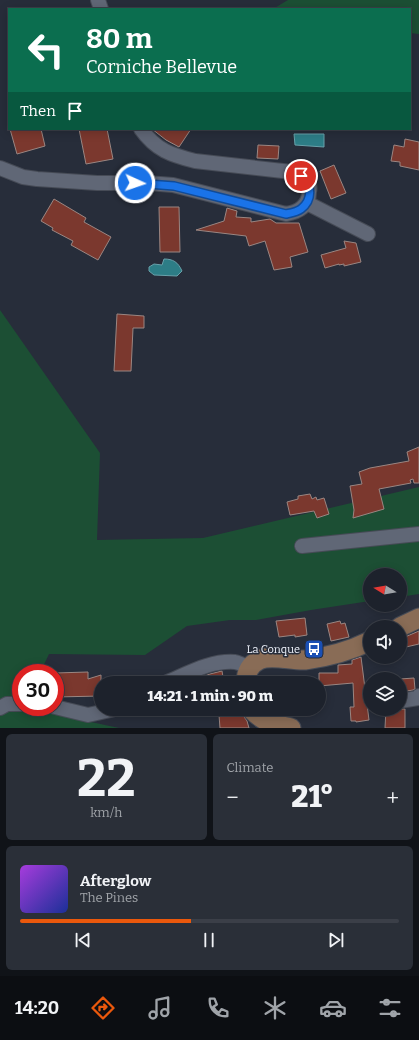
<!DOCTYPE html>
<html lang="en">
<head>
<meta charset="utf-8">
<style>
	:root { --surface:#1d222c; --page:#2a2f38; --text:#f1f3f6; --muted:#a0a4a9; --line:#3b3f48; --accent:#ea580c }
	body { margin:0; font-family:Bitter,serif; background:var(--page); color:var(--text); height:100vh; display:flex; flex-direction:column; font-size:15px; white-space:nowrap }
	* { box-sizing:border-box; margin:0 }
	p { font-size:13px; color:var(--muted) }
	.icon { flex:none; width:22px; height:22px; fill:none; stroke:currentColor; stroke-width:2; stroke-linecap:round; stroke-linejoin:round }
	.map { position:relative; height:728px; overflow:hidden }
	.panel { display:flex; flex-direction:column; gap:6px; padding:6px; background:#101318; flex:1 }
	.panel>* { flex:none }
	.top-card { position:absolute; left:8px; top:8px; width:403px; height:122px; border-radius:0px; box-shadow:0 2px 10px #0003,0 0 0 1px var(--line); background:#0b6e4f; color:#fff; overflow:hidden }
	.needle { width:26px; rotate:281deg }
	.tools { position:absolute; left:363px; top:568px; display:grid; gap:8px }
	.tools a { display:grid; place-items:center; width:44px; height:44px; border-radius:50%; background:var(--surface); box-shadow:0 2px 10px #0003,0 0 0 1px var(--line); font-size:20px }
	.speed { position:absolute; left:12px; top:664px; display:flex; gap:8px; font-size:20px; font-weight:700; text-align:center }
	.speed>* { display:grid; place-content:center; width:52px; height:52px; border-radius:50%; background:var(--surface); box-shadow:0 2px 10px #0003,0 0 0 1px var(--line); line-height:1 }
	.speed .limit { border:6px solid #d22; background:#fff; color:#111 }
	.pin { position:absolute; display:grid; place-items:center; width:34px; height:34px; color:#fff; margin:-17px; border:2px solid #fff; border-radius:50%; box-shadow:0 1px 4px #0007 }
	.me { position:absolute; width:44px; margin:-22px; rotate:93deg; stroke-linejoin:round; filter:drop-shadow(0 0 3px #0008) }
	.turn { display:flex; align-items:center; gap:14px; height:84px; padding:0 12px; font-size:18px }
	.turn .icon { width:52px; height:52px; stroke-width:2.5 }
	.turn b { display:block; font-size:28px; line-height:34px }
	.then { display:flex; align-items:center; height:38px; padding:0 12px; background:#0003; gap:8px; font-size:15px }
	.big { font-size:30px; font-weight:800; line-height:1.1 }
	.panel .card { flex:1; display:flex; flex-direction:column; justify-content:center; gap:6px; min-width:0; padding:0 14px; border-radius:6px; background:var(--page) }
	.panel .dial { align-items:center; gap:0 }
	.dial b { font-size:52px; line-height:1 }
	.song { display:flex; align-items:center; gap:12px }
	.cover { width:48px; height:48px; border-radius:6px; background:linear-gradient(135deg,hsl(280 70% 55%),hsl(230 70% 35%)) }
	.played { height:4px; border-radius:2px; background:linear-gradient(90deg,var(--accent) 45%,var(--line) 45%) }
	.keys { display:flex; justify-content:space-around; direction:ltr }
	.heat { display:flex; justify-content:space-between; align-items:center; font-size:22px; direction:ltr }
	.panel .tiles { flex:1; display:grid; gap:6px; grid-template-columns:1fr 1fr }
	.card:last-child { grid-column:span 2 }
	.trip { position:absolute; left:94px; top:676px; width:232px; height:40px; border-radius:20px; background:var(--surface); box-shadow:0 2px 10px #0003,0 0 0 1px var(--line); font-weight:800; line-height:40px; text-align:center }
	.tabs { display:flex; height:64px; justify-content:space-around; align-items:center; background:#0c0e12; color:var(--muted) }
	.tabs .icon { width:28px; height:28px }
	.tabs .selected { color:var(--accent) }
	.tabs b { font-size:18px; color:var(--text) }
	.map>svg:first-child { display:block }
</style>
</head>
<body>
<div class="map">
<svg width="419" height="728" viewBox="0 0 419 728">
	<rect width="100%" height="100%" fill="#272d3a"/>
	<!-- green -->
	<g fill="#1c4f34">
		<polygon points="288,0 419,0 419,34 410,33 410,9 273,9"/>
		<polygon points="0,310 100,453 97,540 203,538 419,487 419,594 400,597 400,575 370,575 370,601 311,610 256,620 230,620 187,626 145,655 49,654 40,673 21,673 21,707 119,728 0,728"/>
	</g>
	<!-- water -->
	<g fill="#2d7d86" stroke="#68a1aa">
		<polygon points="294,134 324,134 324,147 295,145"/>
		<path d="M 164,259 C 173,259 178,262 182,271 L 177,276 L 154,275 L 149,271 L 149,267 L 154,264 L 162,265 Z"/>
	</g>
	<!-- building -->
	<g fill="#7b382e" stroke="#9a8682">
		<polygon points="10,129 41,129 45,146 17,154"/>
		<polygon points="79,129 107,129 113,159 86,164"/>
		<polygon points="152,129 191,129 179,147 166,140"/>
		<polygon points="405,139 419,142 419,170 400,166 400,162 391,161 394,145 404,147"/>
		<polygon points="258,145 279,146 278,159 257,158"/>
		<polygon points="334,165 346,193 331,199 320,171"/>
		<polygon points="54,199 86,218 84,222 111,237 98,260 71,245 73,241 52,230 53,228 41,221"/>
		<polygon points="159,207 179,207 180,252 160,252"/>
		<polygon points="227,208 237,211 236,217 251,218 251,222 270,219 276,223 299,223 308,252 290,257 292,267 274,270 265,241 249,246 246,236 196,230 224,221"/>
		<polygon points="344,241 356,243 361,262 344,266 344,264 339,265 339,264 325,268 321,255 346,248"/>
		<polygon points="117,314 144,316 144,328 133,328 131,371 114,371"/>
		<polygon points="419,447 419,483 414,483 413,479 410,480 411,483 379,489 384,509 353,518 354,510 350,486 362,484 359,472 370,468 409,461 407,452"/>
		<polygon points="310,494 312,499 316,497 317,500 324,498 329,514 317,518 314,511 290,515 287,502 298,499 298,496"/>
		<polygon points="305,618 307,635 295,637 295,635 279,637 276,621"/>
		<polygon points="340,621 341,624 345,623 349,637 331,641 327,624"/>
		<polygon points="419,631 419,644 406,647 405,637"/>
		<polygon points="361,657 369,720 356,722 356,721 351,721 350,707 354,707 353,683 319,686 319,673 338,673 338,665 352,664 352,660"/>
		<polygon points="222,671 224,683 186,683 210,674"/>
		<polygon points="88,672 88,679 101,675 101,696 55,697 55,673"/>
		<polygon points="414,678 415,689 413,690 400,692 400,679"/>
		<polygon points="386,709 405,709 405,728 385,728"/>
		<polygon points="242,714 247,721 249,728 220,728 219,715"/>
	</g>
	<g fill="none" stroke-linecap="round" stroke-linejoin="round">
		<!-- street casing -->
		<g stroke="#464b56" stroke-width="16">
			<g id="street">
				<polyline points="98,0 101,9"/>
				<path d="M 0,168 L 23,177 L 37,179 L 97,183 L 147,183 L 173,185 L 286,214 C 299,212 309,206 309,192 C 310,188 309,183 307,180 C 303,176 297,174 292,172 L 195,161 C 171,155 156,150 141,129"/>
				<polyline points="307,203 368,234"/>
				<polyline points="302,546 419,534"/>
				<path d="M 165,683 C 187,674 211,660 235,662 C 240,663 245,666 250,668"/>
				<polyline points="400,701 418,698 419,696"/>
				<polyline points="55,707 88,715 115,709"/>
				<polyline points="0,708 7,704 21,704"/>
			</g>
		</g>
		<!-- secondary casing -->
		<g stroke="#464b56" stroke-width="21">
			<g id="secondary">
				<polyline points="400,627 419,618"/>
				<path d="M 246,683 C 246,673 249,665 259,660 C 271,654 292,661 305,660 C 327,657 350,651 370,641"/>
				<path d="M 251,709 C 264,723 273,724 291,728"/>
			</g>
		</g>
		<!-- street -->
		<use href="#street" stroke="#606776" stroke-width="14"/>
		<!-- secondary -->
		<use href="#secondary" stroke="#896c56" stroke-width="19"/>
	</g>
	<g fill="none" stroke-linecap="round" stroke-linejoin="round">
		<!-- route casing -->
		<g stroke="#114b97" stroke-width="10">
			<path id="route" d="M 135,183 L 174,186 L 286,214 C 291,213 297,212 301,209 C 313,200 312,184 301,176"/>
		</g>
		<!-- route -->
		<use href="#route" stroke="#1a73e8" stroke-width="7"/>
	</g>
	<!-- icons -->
	<defs>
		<g id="bus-square" transform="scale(1)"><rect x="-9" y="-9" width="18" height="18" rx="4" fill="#1a4fb4" stroke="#272d3a"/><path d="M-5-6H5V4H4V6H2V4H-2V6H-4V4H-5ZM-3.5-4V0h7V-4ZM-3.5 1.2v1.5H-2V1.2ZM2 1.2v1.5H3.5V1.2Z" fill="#fff"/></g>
	</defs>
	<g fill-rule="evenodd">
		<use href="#bus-square" x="314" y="649"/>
	</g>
	<g text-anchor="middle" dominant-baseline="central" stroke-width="3" stroke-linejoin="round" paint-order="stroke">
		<!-- poi labels -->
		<g font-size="11" fill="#f0f4fd" stroke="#272d3a" text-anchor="end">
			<text x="300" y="649">La Conque</text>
		</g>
	</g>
</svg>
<div class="tools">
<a><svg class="needle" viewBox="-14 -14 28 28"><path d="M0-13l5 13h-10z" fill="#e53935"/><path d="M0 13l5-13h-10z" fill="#a0a4a9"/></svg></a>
<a><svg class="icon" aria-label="sound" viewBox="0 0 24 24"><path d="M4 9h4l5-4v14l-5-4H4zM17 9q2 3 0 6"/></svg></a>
<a><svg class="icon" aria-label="layers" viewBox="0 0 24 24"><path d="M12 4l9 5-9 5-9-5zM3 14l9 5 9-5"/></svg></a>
</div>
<div class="speed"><div class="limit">30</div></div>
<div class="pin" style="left:301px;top:176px;background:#d93025"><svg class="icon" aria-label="arrive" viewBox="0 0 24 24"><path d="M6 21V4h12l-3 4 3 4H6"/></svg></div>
<svg class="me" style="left:135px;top:183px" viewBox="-20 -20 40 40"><circle r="17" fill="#1a73e8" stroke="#fff" stroke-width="3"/><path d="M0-11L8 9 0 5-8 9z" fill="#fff"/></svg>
<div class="trip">14:21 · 1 min · 90 m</div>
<div class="top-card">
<div class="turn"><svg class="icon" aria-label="left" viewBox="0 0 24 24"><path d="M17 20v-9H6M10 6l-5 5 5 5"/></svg><div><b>80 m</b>Corniche Bellevue</div></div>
<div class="then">Then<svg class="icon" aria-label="arrive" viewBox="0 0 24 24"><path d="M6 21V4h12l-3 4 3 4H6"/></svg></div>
</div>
</div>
<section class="panel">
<div class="tiles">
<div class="card dial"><b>22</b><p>km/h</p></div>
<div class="card"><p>Climate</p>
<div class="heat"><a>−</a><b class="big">21°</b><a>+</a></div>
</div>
<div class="card">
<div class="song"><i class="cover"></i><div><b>Afterglow</b><p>The Pines</p></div></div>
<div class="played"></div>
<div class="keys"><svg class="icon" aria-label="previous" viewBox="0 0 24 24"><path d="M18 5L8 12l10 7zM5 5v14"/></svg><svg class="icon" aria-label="pause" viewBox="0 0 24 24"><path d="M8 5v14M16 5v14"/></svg><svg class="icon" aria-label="next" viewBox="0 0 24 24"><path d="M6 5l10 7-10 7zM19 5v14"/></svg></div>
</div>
</div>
</section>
<nav class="tabs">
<b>14:20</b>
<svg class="icon selected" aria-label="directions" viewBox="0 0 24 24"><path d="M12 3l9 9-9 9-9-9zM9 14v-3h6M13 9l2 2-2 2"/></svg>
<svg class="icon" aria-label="music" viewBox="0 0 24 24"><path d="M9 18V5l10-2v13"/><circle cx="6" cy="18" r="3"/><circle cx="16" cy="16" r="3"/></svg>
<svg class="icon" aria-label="phone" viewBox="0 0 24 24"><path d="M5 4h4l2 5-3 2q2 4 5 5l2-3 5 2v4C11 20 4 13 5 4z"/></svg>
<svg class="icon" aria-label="climate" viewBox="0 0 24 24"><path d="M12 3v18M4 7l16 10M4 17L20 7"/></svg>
<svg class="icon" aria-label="car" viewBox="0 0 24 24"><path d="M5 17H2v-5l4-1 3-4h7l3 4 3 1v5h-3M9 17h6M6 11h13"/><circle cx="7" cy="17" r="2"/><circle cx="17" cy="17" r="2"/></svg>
<svg class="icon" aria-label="filters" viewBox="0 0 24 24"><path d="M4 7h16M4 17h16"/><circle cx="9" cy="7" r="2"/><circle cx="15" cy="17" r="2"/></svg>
</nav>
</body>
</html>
